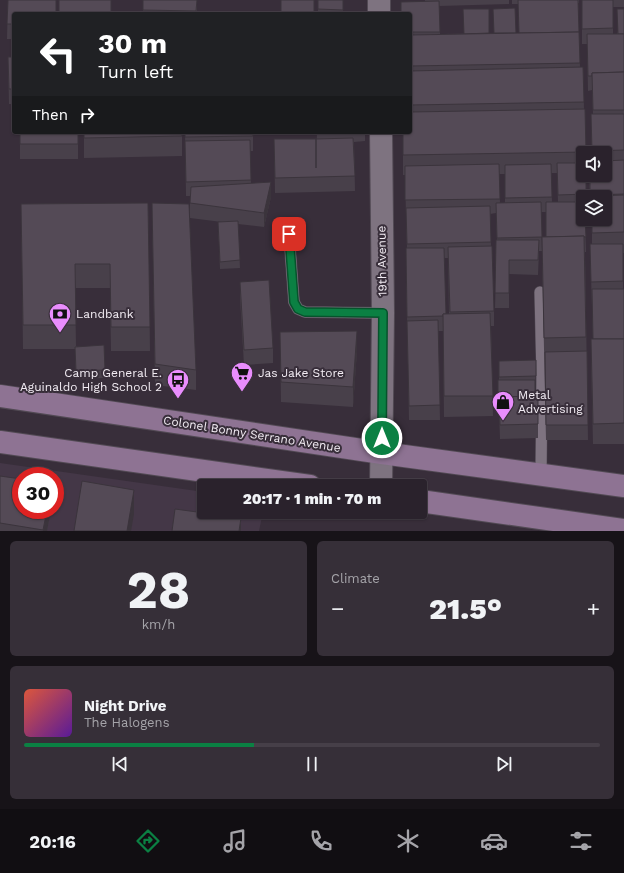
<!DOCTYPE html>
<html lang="en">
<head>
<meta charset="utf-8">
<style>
	:root { --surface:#2a222c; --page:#362f38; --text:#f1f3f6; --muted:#a5a4a9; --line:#463f48; --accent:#0b8043 }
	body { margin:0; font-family:"Work Sans",sans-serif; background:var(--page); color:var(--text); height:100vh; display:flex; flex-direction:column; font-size:15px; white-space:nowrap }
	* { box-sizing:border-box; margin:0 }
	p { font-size:13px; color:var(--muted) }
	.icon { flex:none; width:22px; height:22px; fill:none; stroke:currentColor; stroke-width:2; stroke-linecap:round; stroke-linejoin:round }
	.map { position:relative; height:531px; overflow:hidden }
	.side { display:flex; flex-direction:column; gap:10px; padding:10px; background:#171318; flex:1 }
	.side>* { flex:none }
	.top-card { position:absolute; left:12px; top:12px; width:400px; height:122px; border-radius:4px; box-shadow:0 1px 3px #0004,0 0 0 1px var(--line); background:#202124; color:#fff; overflow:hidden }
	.fabs { position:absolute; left:576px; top:146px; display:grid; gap:8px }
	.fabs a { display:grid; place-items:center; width:36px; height:36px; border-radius:4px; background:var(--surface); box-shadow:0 1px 3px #0004,0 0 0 1px var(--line); font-size:20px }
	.speed { position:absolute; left:12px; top:467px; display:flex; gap:8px; font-size:20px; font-weight:700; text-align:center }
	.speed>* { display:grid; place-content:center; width:52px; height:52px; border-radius:50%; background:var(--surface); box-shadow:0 1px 3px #0004,0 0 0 1px var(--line); line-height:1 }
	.speed .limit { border:6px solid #d22; background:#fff; color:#111 }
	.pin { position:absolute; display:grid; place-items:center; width:34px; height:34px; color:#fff; margin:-17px; border-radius:8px; box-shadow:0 2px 6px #0006 }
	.me { position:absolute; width:44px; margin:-22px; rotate:0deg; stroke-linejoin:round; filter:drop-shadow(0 0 3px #0008) }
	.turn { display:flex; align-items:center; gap:14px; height:84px; padding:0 20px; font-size:18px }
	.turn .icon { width:52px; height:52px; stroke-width:2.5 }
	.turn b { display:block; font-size:28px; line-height:34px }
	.then { display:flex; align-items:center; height:38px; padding:0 20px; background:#0003; gap:8px; font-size:15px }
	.big { font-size:30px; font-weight:800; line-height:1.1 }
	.side .tile { flex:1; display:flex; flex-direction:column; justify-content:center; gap:6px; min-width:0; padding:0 14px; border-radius:6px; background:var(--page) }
	.side .dial { align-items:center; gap:0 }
	.dial b { font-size:52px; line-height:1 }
	.song { display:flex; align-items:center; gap:12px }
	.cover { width:48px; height:48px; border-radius:6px; background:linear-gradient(135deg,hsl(10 70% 55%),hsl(270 70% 35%)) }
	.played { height:4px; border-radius:2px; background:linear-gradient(90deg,var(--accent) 40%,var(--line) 40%) }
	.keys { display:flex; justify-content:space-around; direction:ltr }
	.heat { display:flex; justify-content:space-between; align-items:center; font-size:22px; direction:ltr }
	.side .tiles { flex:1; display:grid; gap:10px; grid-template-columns:1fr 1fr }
	.tile:last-child { grid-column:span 2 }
	.trip { position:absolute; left:197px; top:479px; width:230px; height:40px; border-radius:4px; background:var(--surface); box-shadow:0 1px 3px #0004,0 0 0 1px var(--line); font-weight:800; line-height:40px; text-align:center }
	.menu { display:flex; height:64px; justify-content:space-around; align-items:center; background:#110e12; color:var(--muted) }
	.menu .icon { width:28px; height:28px }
	.menu .active { color:var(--accent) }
	.menu b { font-size:18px; color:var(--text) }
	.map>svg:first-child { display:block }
</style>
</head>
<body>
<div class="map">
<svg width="624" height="531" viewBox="0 0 624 531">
	<rect width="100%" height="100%" fill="#382e3a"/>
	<!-- built -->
	<path fill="#443747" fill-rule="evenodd" d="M 0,463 L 204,492 L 204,512 L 263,512 L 259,531 L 0,531 ZM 21,476 L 55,476 L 55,510 L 21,510 Z"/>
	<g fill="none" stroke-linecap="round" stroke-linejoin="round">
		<!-- service casing -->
		<g stroke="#524a54" stroke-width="12">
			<g id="service">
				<polyline points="289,234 294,302 298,309 305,312 383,313"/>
				<polyline points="540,292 542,377 541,475"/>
			</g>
		</g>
		<!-- minor casing -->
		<g stroke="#524a54" stroke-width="24">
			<g id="minor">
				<polyline points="379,0 379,14"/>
				<polyline points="381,132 383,313 381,486"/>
			</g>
		</g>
		<!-- secondary casing -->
		<g stroke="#524a54" stroke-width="24">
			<g id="secondary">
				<polyline points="0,396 382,453 624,486"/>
				<polyline points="0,442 310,486"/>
				<polyline points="420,501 624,530"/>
			</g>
		</g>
		<!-- service -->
		<use href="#service" stroke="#7e7380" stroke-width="11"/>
		<!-- minor -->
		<use href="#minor" stroke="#7e7380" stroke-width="22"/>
		<!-- secondary -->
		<use href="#secondary" stroke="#8e7393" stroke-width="22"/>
	</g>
	<!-- wall -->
	<g fill="#48404a" fill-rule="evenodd">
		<polygon points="8,0 14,14 14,39 7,39"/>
		<rect x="143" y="0" width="54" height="14"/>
		<rect x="281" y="0" width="33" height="14"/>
		<polygon points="318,0 343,0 343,12 363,14 318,14"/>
		<path d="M 425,0 L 509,0 L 509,4 L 439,6 L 440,34 L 519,33 L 518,4 L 512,4 L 512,0 L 579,0 L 579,3 L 578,3 L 580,67 L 583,67 L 584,109 L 586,152 L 586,153 L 583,153 L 583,175 L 586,175 L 586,197 L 583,197 L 583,219 L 585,219 L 586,252 L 585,252 L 588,440 L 546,440 L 542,258 L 542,237 L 546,237 L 546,212 L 541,212 L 542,251 L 539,251 L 538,275 L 509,274 L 509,308 L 495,308 L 497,240 L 496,213 L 490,214 L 491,246 L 494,311 L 494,326 L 491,326 L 493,416 L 444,417 L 443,331 L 438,331 L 440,420 L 409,420 L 406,263 L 406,248 L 407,248 L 406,215 L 405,175 L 403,175 L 403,132 L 410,132 L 410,14 L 425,1 ZM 551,173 L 557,173 L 558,202 L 552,202 ZM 499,174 L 505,174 L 505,203 L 500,203 ZM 444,258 L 448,258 L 449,314 L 446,314 Z"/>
		<polygon points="582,0 624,0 624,7 613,7 613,34 617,34 624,9 624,253 623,253 623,289 624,289 624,444 593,444 591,360 591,339 593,339 590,244 592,244 592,219 605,197 590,197 589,175 605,175 605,153 592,153 591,114 593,114 592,90 588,91 587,44 582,44"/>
		<polygon points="8,57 14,57 14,104 9,104"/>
		<rect x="20" y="132" width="58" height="27"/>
		<polygon points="84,132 182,132 182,156 84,158"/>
		<polygon points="185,132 253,132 253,151 250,151 251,183 271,197 264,227 238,224 240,268 220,269 218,222 222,222 190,218 190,196 186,196"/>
		<polygon points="317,132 365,132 365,141 354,142 355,191 275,193 274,139 316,168"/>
		<polygon points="148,203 150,351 111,351 110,288 75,288 76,346 105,370 105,378 76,379 75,349 23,349 21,204"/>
		<polygon points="152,203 196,370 196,390 155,385"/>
		<polygon points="240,282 273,348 273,363 244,365 240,297"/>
		<polygon points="280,332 357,351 353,407 281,402"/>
		<polygon points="536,360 535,396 538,396 538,438 500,439 498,380 499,380 499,361"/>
		<polygon points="0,476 21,510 51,510 47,531 0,531"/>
	</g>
	<!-- shaded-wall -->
	<g fill="#3b343c">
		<polygon points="271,182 271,197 264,227 264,213"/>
		<polygon points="357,331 357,351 353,407 353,387"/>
		<polygon points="134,490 134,514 131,531 127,531"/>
		<polygon points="47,510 51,510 47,531 43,531"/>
		<polygon points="241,518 241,531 239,531"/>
	</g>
	<!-- building -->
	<g fill="#544a56" stroke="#3b343c">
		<polygon points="8,0 56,0 56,14 14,14 14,24 7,24"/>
		<rect x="59" y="0" width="52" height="14"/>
		<polygon points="143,0 197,0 196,11 143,10"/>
		<rect x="281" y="0" width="33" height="12"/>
		<polygon points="318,0 343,0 343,10 318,9"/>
		<polygon points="518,0 578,0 579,32 519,33"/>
		<polygon points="582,0 613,0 613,28 582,29"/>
		<polygon points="439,1 440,32 410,32 410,14 401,14 401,2"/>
		<polygon points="515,8 516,33 494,33 493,9"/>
		<polygon points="463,9 489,9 489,33 464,34"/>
		<polygon points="617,9 624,9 624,34 618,34"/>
		<rect x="333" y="12" width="30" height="2"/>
		<polygon points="143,13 195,14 143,14"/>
		<polygon points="579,32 580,63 410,66 410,35"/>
		<polygon points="587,34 624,34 624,72 592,73 592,76 588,76"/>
		<polygon points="8,57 14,57 14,89 9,89"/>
		<polygon points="583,67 584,102 410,105 410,71"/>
		<polygon points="624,72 624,110 593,110 592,73"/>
		<polygon points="585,109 586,152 403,155 403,132 410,132 410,112"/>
		<polygon points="591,114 624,114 624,150 592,151"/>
		<rect x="20" y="132" width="58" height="12"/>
		<polygon points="84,132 182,132 182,136 84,138"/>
		<polygon points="185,132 253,132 253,136 185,137"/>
		<polygon points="353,138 355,176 275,178 274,139 316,139 316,168 316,139"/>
		<polygon points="250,140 251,180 186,182 185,141"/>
		<polygon points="624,160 624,194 590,195 590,175 605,175 605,161"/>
		<polygon points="557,163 583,163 583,175 586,175 586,194 558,195"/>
		<polygon points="499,164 500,199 405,200 405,166"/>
		<polygon points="551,164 552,197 505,198 505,165"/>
		<polygon points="271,182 264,213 190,203 191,187"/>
		<polygon points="624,195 624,232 592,233 592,219 605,219 605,197 592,197 591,196"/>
		<polygon points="541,202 542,237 497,238 496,203"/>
		<polygon points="546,202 583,202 583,219 585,219 586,237 584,237 584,236 546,237"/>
		<polygon points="148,203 150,327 111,327 110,264 75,264 76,325 23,325 21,204"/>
		<polygon points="152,203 189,204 196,370 155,364"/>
		<polygon points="490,206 491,242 407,244 406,208"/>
		<polygon points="238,221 240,260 220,262 218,222"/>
		<polygon points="584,236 586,337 544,338 542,237"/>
		<polygon points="496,240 539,240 538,260 509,260 509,293 495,293"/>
		<polygon points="590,244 623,244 623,281 591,282"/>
		<polygon points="492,246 494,311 450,312 448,247"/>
		<polygon points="406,248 444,248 446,314 443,314 443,316 407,317"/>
		<polygon points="269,280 273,348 244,350 240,282"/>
		<polygon points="592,289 624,289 624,339 593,339"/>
		<polygon points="490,313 493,396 444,396 443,314"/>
		<polygon points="438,320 440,405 409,406 407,321"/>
		<polygon points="357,331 353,387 281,382 280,332"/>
		<polygon points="591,339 624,339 624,423 593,424"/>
		<polygon points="104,345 105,370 76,371 75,347"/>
		<polygon points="587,351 588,425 546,425 545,352"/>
		<polygon points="536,360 536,376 499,377 499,361"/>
		<polygon points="498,380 535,380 535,396 499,397 499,400 498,400"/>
		<polygon points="538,396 538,424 500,425 499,397"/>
		<polygon points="0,476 21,479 21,510 47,510 43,530 0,523"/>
		<polygon points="82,481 134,490 127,531 74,531"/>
		<polygon points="175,509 241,518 239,531 172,531"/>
	</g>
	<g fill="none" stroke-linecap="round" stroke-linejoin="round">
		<!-- route casing -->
		<g stroke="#07532c" stroke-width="10">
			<polyline id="route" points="289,234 294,302 298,309 305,312 383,313 382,438"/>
		</g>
		<!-- route -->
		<use href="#route" stroke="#0b8043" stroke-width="7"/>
	</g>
	<!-- icons -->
	<defs>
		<g id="bank-pin" transform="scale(1.15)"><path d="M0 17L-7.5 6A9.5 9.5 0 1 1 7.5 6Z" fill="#e98dfd" stroke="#382e3a"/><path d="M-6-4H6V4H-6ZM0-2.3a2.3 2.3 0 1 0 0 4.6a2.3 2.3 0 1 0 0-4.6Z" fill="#111"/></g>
		<g id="supermarket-pin" transform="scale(1.15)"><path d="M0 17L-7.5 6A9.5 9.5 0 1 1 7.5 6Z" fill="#e98dfd" stroke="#382e3a"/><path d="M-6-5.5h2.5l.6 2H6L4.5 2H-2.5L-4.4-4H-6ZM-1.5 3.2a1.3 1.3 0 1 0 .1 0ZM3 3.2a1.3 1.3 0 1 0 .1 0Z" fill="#111"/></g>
		<g id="bus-pin" transform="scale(1.15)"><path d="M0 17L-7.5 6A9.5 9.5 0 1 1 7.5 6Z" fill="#e98dfd" stroke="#382e3a"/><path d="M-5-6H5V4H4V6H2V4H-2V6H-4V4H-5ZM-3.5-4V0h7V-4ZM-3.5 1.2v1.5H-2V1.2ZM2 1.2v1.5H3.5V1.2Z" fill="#111"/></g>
		<g id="shop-pin" transform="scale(1.15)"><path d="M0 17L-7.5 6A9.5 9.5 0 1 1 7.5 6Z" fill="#e98dfd" stroke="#382e3a"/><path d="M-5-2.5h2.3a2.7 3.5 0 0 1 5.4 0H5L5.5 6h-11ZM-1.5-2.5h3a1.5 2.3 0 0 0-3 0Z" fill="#111"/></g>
	</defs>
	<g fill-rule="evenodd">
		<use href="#bank-pin" x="60" y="314"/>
		<use href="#supermarket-pin" x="242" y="373"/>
		<use href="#bus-pin" x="178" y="380"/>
		<use href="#shop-pin" x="503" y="402"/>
	</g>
	<g text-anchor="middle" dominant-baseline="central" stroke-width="4" stroke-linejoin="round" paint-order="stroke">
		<!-- street labels -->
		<g font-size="12" fill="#f3edf4" stroke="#382e3a">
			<text transform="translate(382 261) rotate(-91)">19th Avenue</text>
			<text transform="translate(252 434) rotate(9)">Colonel Bonny Serrano Avenue</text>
		</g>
		<!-- poi labels -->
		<g font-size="12" fill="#f3edf4" stroke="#382e3a" text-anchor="start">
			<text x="76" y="314">Landbank</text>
			<text x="162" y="373" text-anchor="end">Camp General E.<tspan x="162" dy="14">Aguinaldo High School 2</tspan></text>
			<text x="258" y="373">Jas Jake Store</text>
			<text x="518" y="395">Metal<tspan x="518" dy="14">Advertising</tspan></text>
		</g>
	</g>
</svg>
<div class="fabs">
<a><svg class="icon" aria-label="sound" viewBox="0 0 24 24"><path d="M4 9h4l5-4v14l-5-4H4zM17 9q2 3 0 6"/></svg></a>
<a><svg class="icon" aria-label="layers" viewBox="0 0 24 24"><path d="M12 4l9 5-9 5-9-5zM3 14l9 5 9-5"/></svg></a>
</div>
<div class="speed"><div class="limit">30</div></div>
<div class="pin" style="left:289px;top:234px;background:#d93025"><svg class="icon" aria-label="arrive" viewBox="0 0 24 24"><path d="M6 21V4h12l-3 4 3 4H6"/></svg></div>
<svg class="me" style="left:382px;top:438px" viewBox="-20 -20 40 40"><circle r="17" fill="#0b8043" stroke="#fff" stroke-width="3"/><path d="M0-11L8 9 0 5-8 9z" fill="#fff"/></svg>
<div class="trip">20:17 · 1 min · 70 m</div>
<div class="top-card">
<div class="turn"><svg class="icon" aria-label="left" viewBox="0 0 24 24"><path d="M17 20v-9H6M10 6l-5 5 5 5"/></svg><div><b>30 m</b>Turn left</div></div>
<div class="then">Then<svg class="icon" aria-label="right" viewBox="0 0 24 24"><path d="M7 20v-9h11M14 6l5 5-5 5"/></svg></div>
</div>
</div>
<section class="side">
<div class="tiles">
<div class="tile dial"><b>28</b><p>km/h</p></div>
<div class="tile"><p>Climate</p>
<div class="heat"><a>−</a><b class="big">21.5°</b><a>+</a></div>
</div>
<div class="tile">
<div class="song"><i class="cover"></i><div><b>Night Drive</b><p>The Halogens</p></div></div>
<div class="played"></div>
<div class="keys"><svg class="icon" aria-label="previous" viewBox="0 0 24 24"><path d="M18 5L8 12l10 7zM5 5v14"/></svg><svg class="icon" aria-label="pause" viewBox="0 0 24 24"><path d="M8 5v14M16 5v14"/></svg><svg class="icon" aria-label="next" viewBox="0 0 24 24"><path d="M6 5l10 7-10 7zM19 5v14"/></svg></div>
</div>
</div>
</section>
<nav class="menu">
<b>20:16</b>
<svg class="icon active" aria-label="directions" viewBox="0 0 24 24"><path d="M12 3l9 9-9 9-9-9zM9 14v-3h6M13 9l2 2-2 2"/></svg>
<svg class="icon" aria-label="music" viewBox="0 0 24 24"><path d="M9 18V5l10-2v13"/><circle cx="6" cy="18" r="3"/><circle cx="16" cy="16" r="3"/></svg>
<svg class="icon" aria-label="phone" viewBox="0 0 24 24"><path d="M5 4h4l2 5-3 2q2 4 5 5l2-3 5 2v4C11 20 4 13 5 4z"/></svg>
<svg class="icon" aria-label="climate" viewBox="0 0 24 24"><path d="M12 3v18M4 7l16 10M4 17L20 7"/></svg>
<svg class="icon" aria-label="car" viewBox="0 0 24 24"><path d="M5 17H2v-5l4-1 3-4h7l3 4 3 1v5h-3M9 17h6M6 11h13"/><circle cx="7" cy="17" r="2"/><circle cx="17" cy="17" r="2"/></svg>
<svg class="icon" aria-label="filters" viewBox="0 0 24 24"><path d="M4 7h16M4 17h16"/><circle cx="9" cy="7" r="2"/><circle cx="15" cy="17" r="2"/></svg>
</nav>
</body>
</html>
